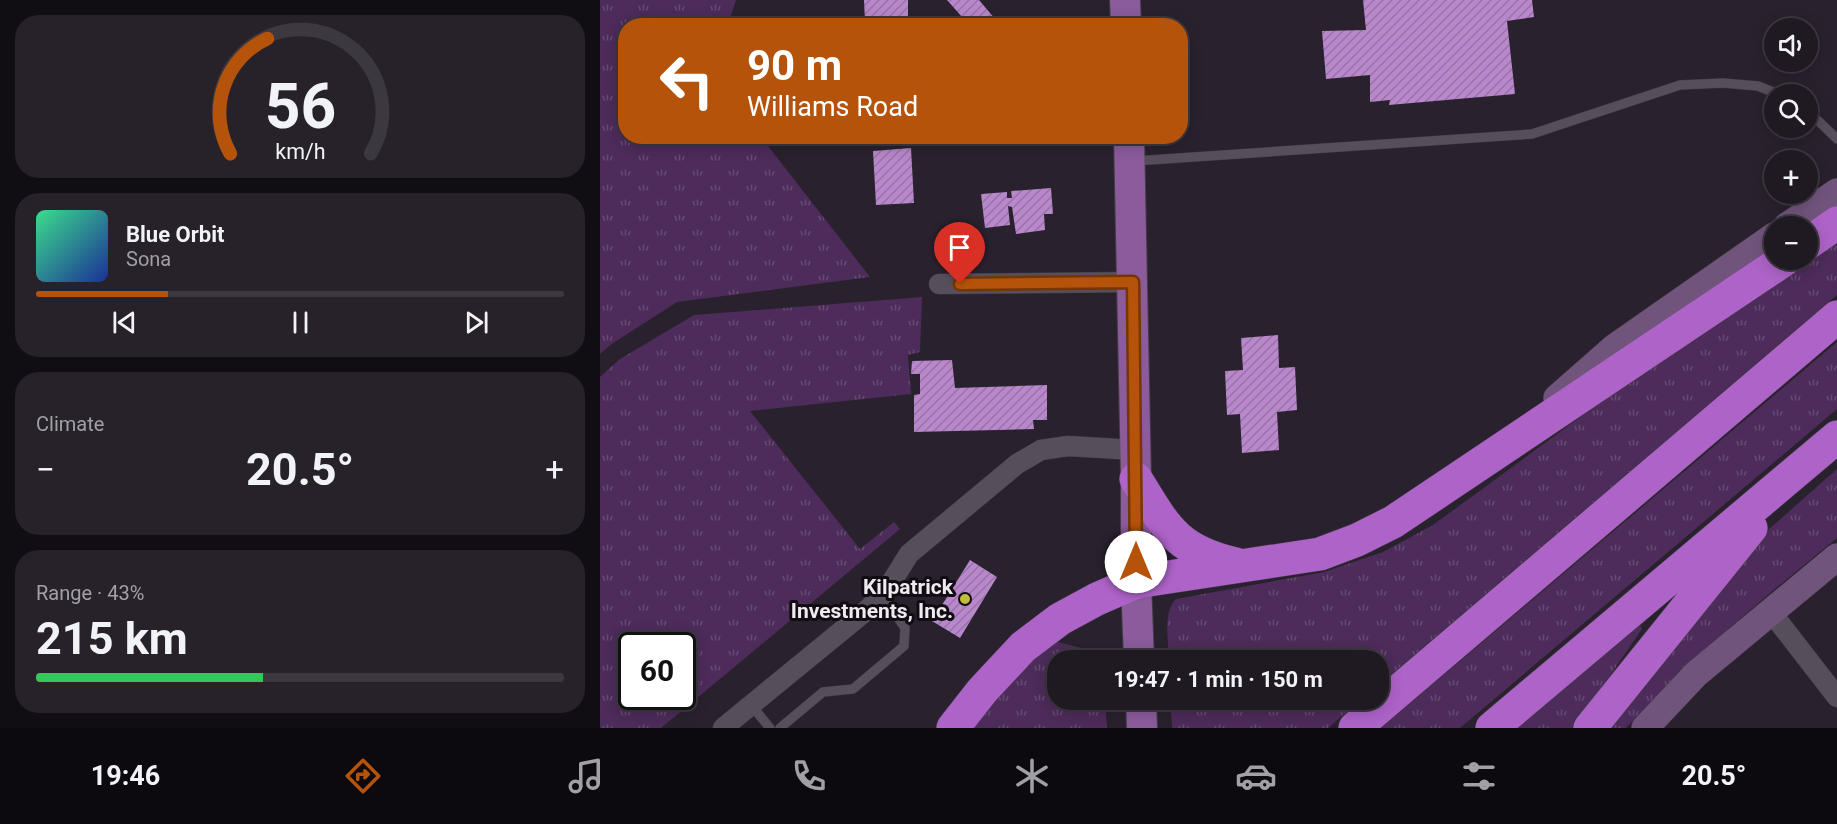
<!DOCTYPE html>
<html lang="en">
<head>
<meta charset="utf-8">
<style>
	:root { --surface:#1f1922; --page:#27222a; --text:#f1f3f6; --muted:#a1a0a5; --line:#3c3840; --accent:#b45309 }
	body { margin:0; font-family:Roboto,sans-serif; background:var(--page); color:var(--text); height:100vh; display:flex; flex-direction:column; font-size:22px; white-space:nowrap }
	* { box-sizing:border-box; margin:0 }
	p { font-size:20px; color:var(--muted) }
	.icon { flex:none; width:33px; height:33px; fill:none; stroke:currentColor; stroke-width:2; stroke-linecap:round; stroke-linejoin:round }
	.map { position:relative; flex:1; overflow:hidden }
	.details { display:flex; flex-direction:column; gap:15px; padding:15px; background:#110e13; width:600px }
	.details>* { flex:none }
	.guide { position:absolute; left:18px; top:18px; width:570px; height:126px; border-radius:24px; box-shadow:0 3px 15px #0003,0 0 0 2px var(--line); background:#b45309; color:#fff; overflow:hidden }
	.buttons { position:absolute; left:1164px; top:18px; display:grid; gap:12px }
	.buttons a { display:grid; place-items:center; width:54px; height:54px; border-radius:50%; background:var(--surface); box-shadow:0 3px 15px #0003,0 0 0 2px var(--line); font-size:30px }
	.speed { position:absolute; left:18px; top:632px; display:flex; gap:12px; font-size:30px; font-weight:700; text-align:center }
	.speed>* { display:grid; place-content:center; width:78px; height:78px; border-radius:50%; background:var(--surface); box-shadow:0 3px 15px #0003,0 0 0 2px var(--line); line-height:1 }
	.speed .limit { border:3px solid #111; border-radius:9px; background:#fff; color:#111 }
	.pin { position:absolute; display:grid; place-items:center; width:51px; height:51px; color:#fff; margin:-62px -26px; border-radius:50% 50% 50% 0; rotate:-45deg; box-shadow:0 0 6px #0007 }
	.pin .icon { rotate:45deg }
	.me { position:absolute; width:66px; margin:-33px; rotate:0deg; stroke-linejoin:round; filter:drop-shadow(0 0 4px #0008) }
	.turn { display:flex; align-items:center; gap:21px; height:126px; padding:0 30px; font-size:27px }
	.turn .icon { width:78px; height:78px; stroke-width:2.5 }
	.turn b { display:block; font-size:42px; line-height:51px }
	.big { font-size:45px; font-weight:700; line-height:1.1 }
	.details .tile { flex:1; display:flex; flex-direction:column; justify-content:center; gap:9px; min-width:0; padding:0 21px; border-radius:24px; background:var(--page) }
	.details .dial { align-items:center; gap:0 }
	.dial svg { height:156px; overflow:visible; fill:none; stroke:var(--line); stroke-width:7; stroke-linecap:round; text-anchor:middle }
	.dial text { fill:var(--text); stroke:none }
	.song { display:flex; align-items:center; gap:18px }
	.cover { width:72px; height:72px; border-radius:9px; background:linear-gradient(135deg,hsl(150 70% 55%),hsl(230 70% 35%)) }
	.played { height:6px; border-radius:3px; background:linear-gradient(90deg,var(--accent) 25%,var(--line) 25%) }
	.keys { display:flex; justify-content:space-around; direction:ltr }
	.heat { display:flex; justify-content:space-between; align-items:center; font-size:33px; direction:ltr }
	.charge { height:9px; border-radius:4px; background:linear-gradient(90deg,#34c759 43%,var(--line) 0) }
	.trip { position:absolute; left:447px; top:650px; width:342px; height:60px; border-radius:24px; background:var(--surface); box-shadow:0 3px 15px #0003,0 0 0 2px var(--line); font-weight:700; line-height:60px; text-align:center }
	.tab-bar { display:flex; height:96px; justify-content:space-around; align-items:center; background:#0c0a0e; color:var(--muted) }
	.tab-bar .icon { width:42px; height:42px }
	.tab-bar .active { color:var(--accent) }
	.tab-bar b { font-size:27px; color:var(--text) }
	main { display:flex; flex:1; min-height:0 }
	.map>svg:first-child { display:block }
</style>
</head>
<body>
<main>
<section class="details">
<div class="tile dial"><svg viewBox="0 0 100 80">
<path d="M14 69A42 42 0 1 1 86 69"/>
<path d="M14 69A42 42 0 0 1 33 10" stroke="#b45309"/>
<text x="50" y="56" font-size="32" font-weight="700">56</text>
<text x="50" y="72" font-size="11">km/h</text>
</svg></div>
<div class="tile">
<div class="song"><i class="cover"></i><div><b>Blue Orbit</b><p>Sona</p></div></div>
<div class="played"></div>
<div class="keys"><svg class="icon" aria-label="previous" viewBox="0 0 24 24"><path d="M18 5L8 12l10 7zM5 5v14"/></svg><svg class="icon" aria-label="pause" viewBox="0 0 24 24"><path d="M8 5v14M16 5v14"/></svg><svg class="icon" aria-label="next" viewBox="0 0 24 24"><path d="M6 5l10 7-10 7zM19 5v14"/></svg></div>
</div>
<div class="tile"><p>Climate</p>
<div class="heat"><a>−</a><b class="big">20.5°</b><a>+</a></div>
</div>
<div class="tile"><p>Range · 43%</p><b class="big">215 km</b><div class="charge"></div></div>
</section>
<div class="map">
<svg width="1237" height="728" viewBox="0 0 1237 728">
	<defs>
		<pattern id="grass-tufts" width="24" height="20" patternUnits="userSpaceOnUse" patternTransform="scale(1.5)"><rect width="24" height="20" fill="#4d2b5a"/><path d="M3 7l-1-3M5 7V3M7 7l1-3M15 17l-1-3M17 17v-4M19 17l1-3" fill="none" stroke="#674a72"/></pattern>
		<pattern id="building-hatch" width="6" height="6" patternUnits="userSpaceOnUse" patternTransform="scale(1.5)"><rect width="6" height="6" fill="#b987cc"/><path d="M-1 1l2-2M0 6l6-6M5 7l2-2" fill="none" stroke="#9774a4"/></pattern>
	</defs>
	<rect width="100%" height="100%" fill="#29212d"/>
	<!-- grass -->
	<g fill="url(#grass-tufts)" fill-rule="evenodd">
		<polygon points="0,0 136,0 128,25 26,26 26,136 161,137 270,277 77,302 10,345 0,354"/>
		<path d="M 1237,237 L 1237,295 L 779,685 L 778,660 L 569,660 C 569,642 562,613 576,599 L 724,572 L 783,552 L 833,525 L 1046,369 Z"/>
		<path d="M 322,297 L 320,352 L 308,355 L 311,394 L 150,411 L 260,549 L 294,522 L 300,529 L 61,728 L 0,728 L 0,377 L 20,359 L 94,315 ZM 32,645 L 82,645 L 82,696 L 32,696 Z"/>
		<polygon points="1237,342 1237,409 860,728 781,728"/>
		<path d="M 1237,469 L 1237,538 C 1163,598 1091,658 1026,728 L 1003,728 L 1151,545 Z"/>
		<polygon points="1039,623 1042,629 974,728 915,728"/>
		<polygon points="458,642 481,648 494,660 458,660 458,699 505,699 507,728 368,728 448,643"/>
		<polygon points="570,699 762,699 728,728 572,728"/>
	</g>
	<!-- building -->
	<g fill="url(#building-hatch)">
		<polygon points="264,0 308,0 308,20 265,22"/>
		<polygon points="347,0 379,0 401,26 370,26"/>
		<polygon points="763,0 932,0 934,17 907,21 915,94 789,105 790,100 770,102 770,75 726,79 722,31 766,30"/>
		<polygon points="311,148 314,203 276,205 273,151"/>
		<polygon points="451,188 453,214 444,214 445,230 416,234 412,207 408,206 410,225 385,228 381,194 407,192 407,198 412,198 411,191"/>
		<polygon points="678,335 679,368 695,367 697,410 677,412 679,450 642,453 640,414 627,415 625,371 643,370 641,338"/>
		<polygon points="352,360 355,388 447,385 447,420 433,420 434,429 314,432 314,395 320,394 320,374 311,374 312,361"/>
		<polygon points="370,560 397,577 360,638 332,621"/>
	</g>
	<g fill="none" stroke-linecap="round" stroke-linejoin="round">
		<!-- lane casing -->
		<g stroke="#433b45" stroke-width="10">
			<g id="lane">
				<polyline points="1208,111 1237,139"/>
				<polyline points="534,161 932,134 1080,85 1123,83 1158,86 1178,94"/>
				<polyline points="151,705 170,728"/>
				<polyline points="180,728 223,692 253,689 304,646 305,628 282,595"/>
			</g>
		</g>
		<!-- street casing -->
		<g stroke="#433b45" stroke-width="21">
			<g id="street">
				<polyline points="339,284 533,282"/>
				<polyline points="1171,612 1237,697"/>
				<polyline points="123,728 267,610 286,591 309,554 417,464 441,450 468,446 535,450"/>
			</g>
		</g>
		<!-- secondary casing -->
		<g stroke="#433b45" stroke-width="28">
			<g id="secondary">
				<polyline points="1187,226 1237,192"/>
				<polyline points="957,398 1015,347 1174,236"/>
				<polyline points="1045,728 1096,674 1237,557"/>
			</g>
		</g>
		<!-- primary casing -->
		<g stroke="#433b45" stroke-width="32">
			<g id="primary">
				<polyline points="525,0 526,26"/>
				<polyline points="529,136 536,479 536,582 539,660"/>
				<polyline points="541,699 542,728"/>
			</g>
		</g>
		<!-- highway casing -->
		<g stroke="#433b45" stroke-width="34">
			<g id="highway">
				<polyline points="1208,243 1237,223"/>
				<path d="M 536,479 C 566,528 577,551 636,564"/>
				<polyline points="353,728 382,691 423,647 460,619 497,599 536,582 720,554 757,540 793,522 1184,260"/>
				<polyline points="755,728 1237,317"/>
				<polyline points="892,728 1237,437"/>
				<polyline points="990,728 1151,528"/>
			</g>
		</g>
		<!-- lane -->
		<use href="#lane" stroke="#574e5b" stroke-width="9"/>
		<!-- street -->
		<use href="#street" stroke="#574e5b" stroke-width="20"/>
		<!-- secondary -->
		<use href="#secondary" stroke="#71547c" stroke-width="27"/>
		<!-- primary -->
		<use href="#primary" stroke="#8b5b9c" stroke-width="30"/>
		<!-- highway -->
		<use href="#highway" stroke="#ad63c8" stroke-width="33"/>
	</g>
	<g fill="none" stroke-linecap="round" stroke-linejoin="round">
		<!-- route casing -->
		<g stroke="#753606" stroke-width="15">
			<polyline id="route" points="360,284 533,282 536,562"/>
		</g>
		<!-- route -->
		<use href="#route" stroke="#b45309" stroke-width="10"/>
	</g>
	<!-- markers -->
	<circle fill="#c3bd3e" stroke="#100c11" stroke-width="2" cx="365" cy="599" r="6"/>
	<g text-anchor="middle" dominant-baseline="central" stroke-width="6" stroke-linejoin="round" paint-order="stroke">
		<!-- poi labels -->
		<g font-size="21" font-weight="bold" fill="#efe9f1" stroke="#100c11" text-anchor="end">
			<text x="353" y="587">Kilpatrick<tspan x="353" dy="24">Investments, Inc.</tspan></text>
		</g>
	</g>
</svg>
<div class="buttons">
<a><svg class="icon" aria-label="sound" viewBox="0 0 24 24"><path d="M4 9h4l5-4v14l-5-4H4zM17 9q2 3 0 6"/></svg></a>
<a><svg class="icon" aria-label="search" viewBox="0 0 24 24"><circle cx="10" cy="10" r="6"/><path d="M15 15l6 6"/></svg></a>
<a>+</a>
<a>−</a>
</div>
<div class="speed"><div class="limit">60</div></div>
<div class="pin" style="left:360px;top:284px;background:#d93025"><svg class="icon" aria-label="arrive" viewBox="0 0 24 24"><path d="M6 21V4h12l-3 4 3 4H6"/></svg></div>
<svg class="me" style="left:536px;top:562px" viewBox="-20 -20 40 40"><circle r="19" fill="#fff"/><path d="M0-13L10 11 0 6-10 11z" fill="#b45309"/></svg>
<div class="trip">19:47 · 1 min · 150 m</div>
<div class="guide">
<div class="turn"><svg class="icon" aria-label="left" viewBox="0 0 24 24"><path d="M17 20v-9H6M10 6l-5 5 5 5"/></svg><div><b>90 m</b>Williams Road</div></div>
</div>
</div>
</main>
<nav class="tab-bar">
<b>19:46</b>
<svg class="icon active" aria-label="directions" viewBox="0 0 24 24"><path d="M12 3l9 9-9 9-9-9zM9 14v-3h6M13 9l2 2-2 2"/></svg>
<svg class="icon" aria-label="music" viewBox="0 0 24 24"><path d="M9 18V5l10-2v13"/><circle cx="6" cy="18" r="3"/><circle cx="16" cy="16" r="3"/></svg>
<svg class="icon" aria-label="phone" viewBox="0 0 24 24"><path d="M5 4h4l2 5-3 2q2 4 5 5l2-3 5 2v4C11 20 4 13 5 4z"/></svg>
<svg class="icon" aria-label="climate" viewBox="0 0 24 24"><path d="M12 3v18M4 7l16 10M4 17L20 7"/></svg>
<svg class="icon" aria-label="car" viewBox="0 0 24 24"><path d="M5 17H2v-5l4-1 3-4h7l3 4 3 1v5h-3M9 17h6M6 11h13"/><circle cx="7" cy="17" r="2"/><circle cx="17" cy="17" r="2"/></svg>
<svg class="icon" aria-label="filters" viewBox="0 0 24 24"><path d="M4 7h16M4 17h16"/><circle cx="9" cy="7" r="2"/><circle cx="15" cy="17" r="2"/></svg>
<b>20.5°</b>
</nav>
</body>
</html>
